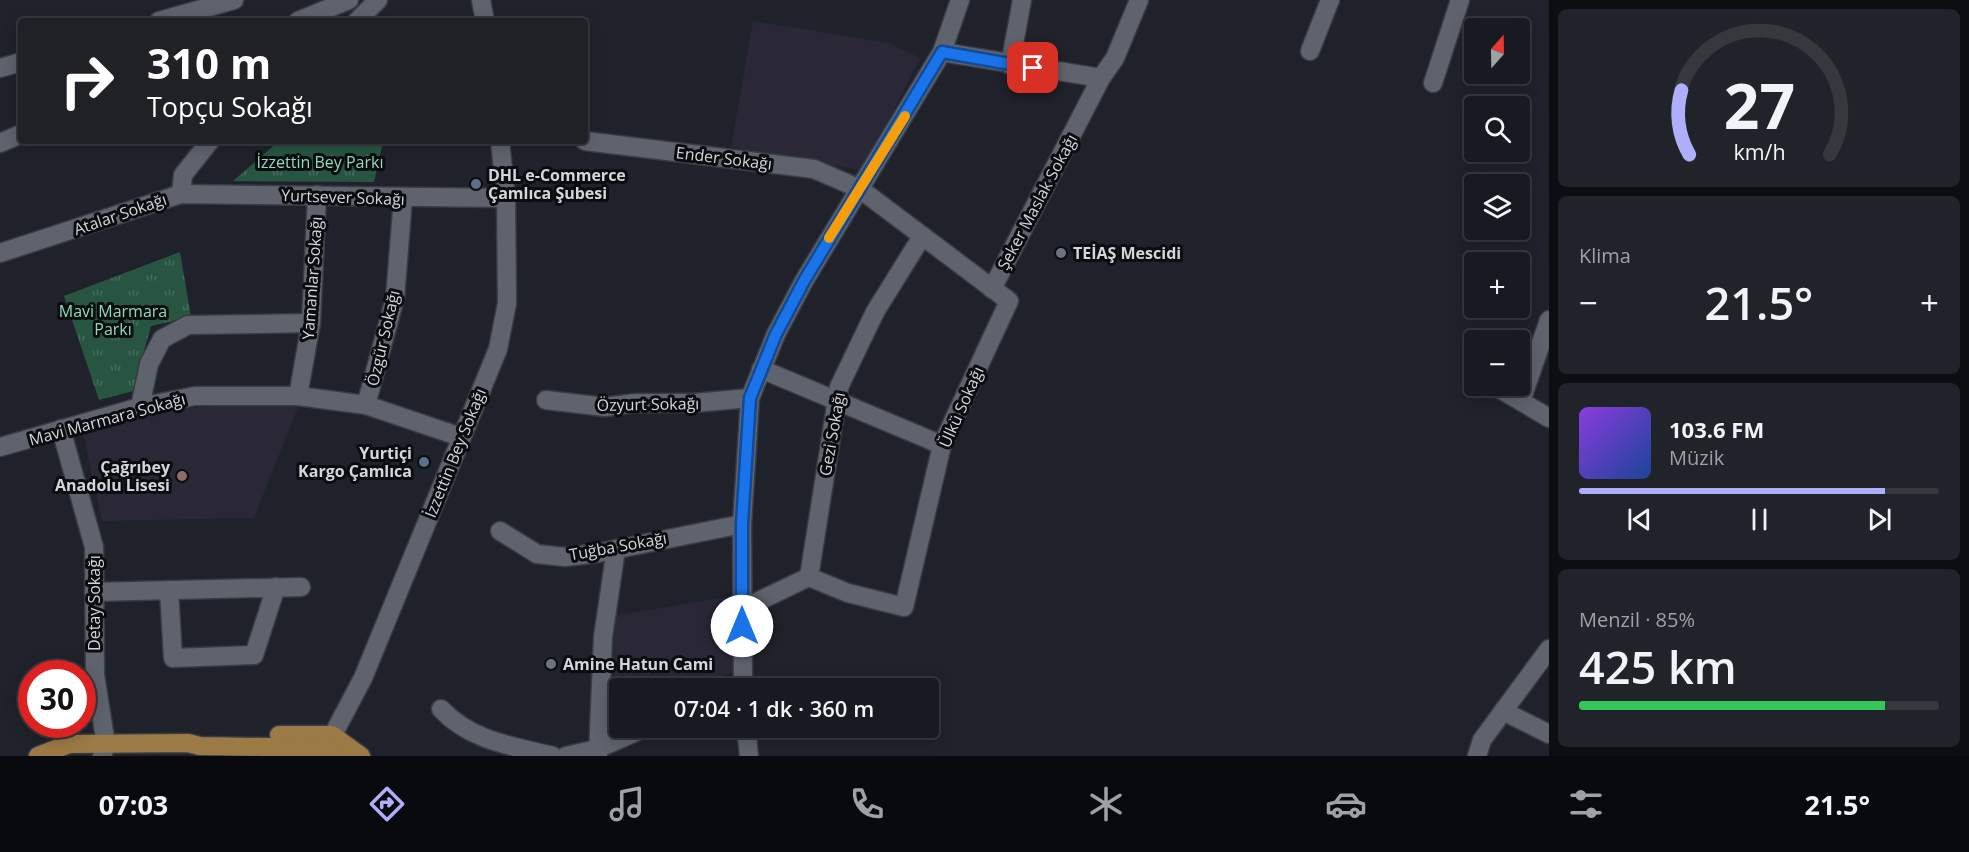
<!DOCTYPE html>
<html lang="tr">
<head>
<meta charset="utf-8">
<style>
	:root { --surface:#171a20; --page:#202329; --text:#f1f3f6; --muted:#9ea1a5; --line:#36383e; --accent:#afaefa }
	body { margin:0; font-family:"Open Sans",sans-serif; background:var(--page); color:var(--text); height:100vh; display:flex; flex-direction:column; font-size:22px; white-space:nowrap }
	* { box-sizing:border-box; margin:0 }
	p { font-size:20px; color:var(--muted) }
	.icon { flex:none; width:33px; height:33px; fill:none; stroke:currentColor; stroke-width:2; stroke-linecap:round; stroke-linejoin:round }
	.map { position:relative; flex:1; overflow:hidden }
	.details { display:flex; flex-direction:column; gap:9px; padding:9px; background:#0d0e12; width:420px }
	.details>* { flex:none }
	.guide { position:absolute; left:18px; top:18px; width:570px; height:126px; border-radius:6px; box-shadow:0 3px 15px #0003,0 0 0 2px var(--line); background:#202124; color:#fff; overflow:hidden }
	.needle { width:39px; rotate:20deg }
	.controls { position:absolute; left:1464px; top:18px; display:grid; gap:12px }
	.controls a { display:grid; place-items:center; width:66px; height:66px; border-radius:6px; background:var(--surface); box-shadow:0 3px 15px #0003,0 0 0 2px var(--line); font-size:30px }
	.speed { position:absolute; left:18px; top:660px; display:flex; gap:12px; font-size:30px; font-weight:700; text-align:center }
	.speed>* { display:grid; place-content:center; width:78px; height:78px; border-radius:50%; background:var(--surface); box-shadow:0 3px 15px #0003,0 0 0 2px var(--line); line-height:1 }
	.speed .limit { border:9px solid #d22; background:#fff; color:#111 }
	.pin { position:absolute; display:grid; place-items:center; width:51px; height:51px; color:#fff; margin:-26px; border-radius:12px; box-shadow:0 3px 9px #0006 }
	.me { position:absolute; width:66px; margin:-33px; rotate:0deg; stroke-linejoin:round; filter:drop-shadow(0 0 4px #0008) }
	.turn { display:flex; align-items:center; gap:21px; height:126px; padding:0 30px; font-size:27px }
	.turn .icon { width:78px; height:78px; stroke-width:2.5 }
	.turn b { display:block; font-size:42px; line-height:51px }
	.big { font-size:45px; font-weight:600; line-height:1.1 }
	.details .card { flex:1; display:flex; flex-direction:column; justify-content:center; gap:9px; min-width:0; padding:0 21px; border-radius:9px; background:var(--page) }
	.details .dial { align-items:center; gap:0 }
	.dial svg { height:156px; overflow:visible; fill:none; stroke:var(--line); stroke-width:7; stroke-linecap:round; text-anchor:middle }
	.dial text { fill:var(--text); stroke:none }
	.song { display:flex; align-items:center; gap:18px }
	.cover { width:72px; height:72px; border-radius:9px; background:linear-gradient(135deg,hsl(270 70% 55%),hsl(220 70% 35%)) }
	.played { height:6px; border-radius:3px; background:linear-gradient(90deg,var(--accent) 85%,var(--line) 85%) }
	.keys { display:flex; justify-content:space-around; direction:ltr }
	.heat { display:flex; justify-content:space-between; align-items:center; font-size:33px; direction:ltr }
	.charge { height:9px; border-radius:4px; background:linear-gradient(90deg,#34c759 85%,var(--line) 0) }
	.trip { position:absolute; left:609px; top:678px; width:330px; height:60px; border-radius:6px; background:var(--surface); box-shadow:0 3px 15px #0003,0 0 0 2px var(--line); font-weight:600; line-height:60px; text-align:center }
	.tabs { display:flex; height:96px; justify-content:space-around; align-items:center; background:#090a0d; color:var(--muted) }
	.tabs .icon { width:42px; height:42px }
	.tabs .on { color:var(--accent) }
	.tabs b { font-size:27px; color:var(--text) }
	main { display:flex; flex:1; min-height:0 }
	.map>svg:first-child { display:block }
</style>
</head>
<body>
<main>
<div class="map">
<svg width="1549" height="756" viewBox="0 0 1549 756">
	<defs>
		<pattern id="park-tufts" width="24" height="20" patternUnits="userSpaceOnUse" patternTransform="scale(1.5)"><rect width="24" height="20" fill="#275542"/><path d="M3 7l-1-3M5 7V3M7 7l1-3M15 17l-1-3M17 17v-4M19 17l1-3" fill="none" stroke="#456d5d"/></pattern>
	</defs>
	<rect width="100%" height="100%" fill="#1f222a"/>
	<!-- education -->
	<g fill="#2a2737">
		<polygon points="753,21 889,43 920,58 884,130 860,170 731,147"/>
		<polygon points="301,400 254,518 102,521 83,433 137,412"/>
		<polygon points="737,595 737,667 734,672 686,688 620,688 619,727 611,651 614,616"/>
	</g>
	<!-- park -->
	<g fill="url(#park-tufts)">
		<polygon points="279,141 408,141 408,144 383,142 374,182 233,181"/>
		<polygon points="180,252 191,317 151,326 133,391 99,400 64,296"/>
	</g>
	<g fill="none" stroke-linecap="round" stroke-linejoin="round">
		<!-- minor casing -->
		<g stroke="#393c42" stroke-width="21">
			<g id="minor">
				<polyline points="481,0 485,21"/>
				<polyline points="159,21 234,0"/>
				<polyline points="298,21 349,0"/>
				<polyline points="357,21 378,0"/>
				<polyline points="1310,51 1330,0"/>
				<polyline points="942,52 1101,78"/>
				<polyline points="1010,65 1022,0"/>
				<polyline points="0,68 21,62"/>
				<polyline points="1433,83 1460,0"/>
				<polyline points="585,141 814,169 860,189 1009,301 942,445 904,607 848,593 809,577"/>
				<polyline points="0,143 21,134"/>
				<polyline points="181,194 183,175 210,141"/>
				<polyline points="0,253 181,194 506,198"/>
				<polyline points="992,289 1101,78 1115,58 1139,0"/>
				<polyline points="761,369 942,445"/>
				<polyline points="1495,386 1549,418"/>
				<polyline points="298,396 311,323 317,195"/>
				<polyline points="546,400 605,407 636,403 694,403 750,398"/>
				<polyline points="1521,401 1549,320"/>
				<polyline points="366,405 395,298 403,198"/>
				<polyline points="140,407 149,364 162,339 188,325 311,323"/>
				<polyline points="61,429 94,547 95,675 106,745 102,756"/>
				<polyline points="0,447 140,407 195,396 298,396 366,405 461,437"/>
				<polyline points="500,531 537,554 565,557 598,553 742,524"/>
				<polyline points="169,590 173,658 254,655 276,587"/>
				<polyline points="94,592 301,587"/>
				<polyline points="742,609 809,577 839,387 875,312 921,238"/>
				<polyline points="743,688 742,524 750,398 776,334 804,281 942,52 960,0"/>
				<path d="M 441,709 C 471,741 512,746 553,756"/>
				<polyline points="1503,711 1549,734"/>
				<polyline points="746,728 749,756"/>
				<polyline points="326,748 363,678 498,349 507,303 506,198 500,141"/>
				<polyline points="566,756 597,749 645,728"/>
				<polyline points="598,756 603,637 616,549"/>
				<polyline points="1477,756 1482,740 1549,649"/>
			</g>
		</g>
		<!-- major casing -->
		<g stroke="#393c42" stroke-width="21">
			<g id="major">
				<polyline points="279,735 332,735 361,756"/>
				<polyline points="38,756 69,744 188,743 200,746 326,748 338,756"/>
			</g>
		</g>
		<!-- minor -->
		<use href="#minor" stroke="#5f636d" stroke-width="18"/>
		<!-- major -->
		<use href="#major" stroke="#9c7a45" stroke-width="18"/>
	</g>
	<g fill="none" stroke-linecap="round" stroke-linejoin="round">
		<!-- route casing -->
		<g stroke="#114b97" stroke-width="15">
			<polyline id="route" points="742,626 742,524 750,398 776,334 804,281 942,52 1033,68"/>
		</g>
		<!-- route -->
		<use href="#route" stroke="#1a73e8" stroke-width="10"/>
		<!-- slow -->
		<polyline stroke="#f59e0b" stroke-width="10" points="829,238 905,116"/>
	</g>
	<!-- markers -->
	<g fill="#5c6f8a" stroke="#0a0c0f" stroke-width="2">
		<circle cx="476" cy="184" r="6"/>
		<circle cx="424" cy="462" r="6"/>
	</g>
	<g fill="#6b7280" stroke="#0a0c0f" stroke-width="2">
		<circle cx="1061" cy="253" r="6"/>
		<circle cx="551" cy="664" r="6"/>
	</g>
	<circle fill="#8d6e63" stroke="#0a0c0f" stroke-width="2" cx="182" cy="476" r="6"/>
	<g text-anchor="middle" dominant-baseline="central" stroke-width="6" stroke-linejoin="round" paint-order="stroke">
		<!-- street labels -->
		<g font-size="16" fill="#d3d6db" stroke="#0a0c0f">
			<text transform="translate(724 158) rotate(7)">Ender Sokağı</text>
			<text transform="translate(343 197) rotate(2)">Yurtsever Sokağı</text>
			<text transform="translate(1037 202) rotate(-62)">Şeker Maslak Sokağı</text>
			<text transform="translate(120 214) rotate(-19)">Atalar Sokağı</text>
			<text transform="translate(312 278) rotate(-86)">Yamanlar Sokağı</text>
			<text transform="translate(383 338) rotate(-77)">Özgür Sokağı</text>
			<text transform="translate(648 404) rotate(-1)">Özyurt Sokağı</text>
			<text transform="translate(961 407) rotate(-66)">Ülkü Sokağı</text>
			<text transform="translate(107 419) rotate(-15)">Mavi Marmara Sokağı</text>
			<text transform="translate(832 434) rotate(-80)">Gezi Sokağı</text>
			<text transform="translate(455 453) rotate(-68)">İzzettin Bey Sokağı</text>
			<text transform="translate(618 546) rotate(-10)">Tuğba Sokağı</text>
			<text transform="translate(94 603) rotate(-90)">Detay Sokağı</text>
		</g>
		<!-- park labels -->
		<g font-size="16" fill="#8edcb9" stroke="#0a0c0f">
			<text x="320" y="162">İzzettin Bey Parkı</text>
			<text x="113" y="311">Mavi Marmara<tspan x="113" dy="18">Parkı</tspan></text>
		</g>
		<!-- poi labels -->
		<g font-size="16" font-weight="bold" fill="#d3d6db" stroke="#0a0c0f" text-anchor="start">
			<text x="488" y="175">DHL e-Commerce<tspan x="488" dy="18">Çamlıca Şubesi</tspan></text>
			<text x="1073" y="253">TEİAŞ Mescidi</text>
			<text x="412" y="453" text-anchor="end">Yurtiçi<tspan x="412" dy="18">Kargo Çamlıca</tspan></text>
			<text x="170" y="467" text-anchor="end">Çağrıbey<tspan x="170" dy="18">Anadolu Lisesi</tspan></text>
			<text x="563" y="664">Amine Hatun Cami</text>
		</g>
	</g>
</svg>
<div class="controls">
<a><svg class="needle" viewBox="-14 -14 28 28"><path d="M0-13l5 13h-10z" fill="#e53935"/><path d="M0 13l5-13h-10z" fill="#9ea1a5"/></svg></a>
<a><svg class="icon" aria-label="search" viewBox="0 0 24 24"><circle cx="10" cy="10" r="6"/><path d="M15 15l6 6"/></svg></a>
<a><svg class="icon" aria-label="layers" viewBox="0 0 24 24"><path d="M12 4l9 5-9 5-9-5zM3 14l9 5 9-5"/></svg></a>
<a>+</a>
<a>−</a>
</div>
<div class="speed"><div class="limit">30</div></div>
<div class="pin" style="left:1033px;top:68px;background:#d93025"><svg class="icon" aria-label="arrive" viewBox="0 0 24 24"><path d="M6 21V4h12l-3 4 3 4H6"/></svg></div>
<svg class="me" style="left:742px;top:626px" viewBox="-20 -20 40 40"><circle r="19" fill="#fff"/><path d="M0-13L10 11 0 6-10 11z" fill="#1a73e8"/></svg>
<div class="trip">07:04 · 1 dk · 360 m</div>
<div class="guide">
<div class="turn"><svg class="icon" aria-label="right" viewBox="0 0 24 24"><path d="M7 20v-9h11M14 6l5 5-5 5"/></svg><div><b>310 m</b>Topçu Sokağı</div></div>
</div>
</div>
<section class="details">
<div class="card dial"><svg viewBox="0 0 100 80">
<path d="M14 69A42 42 0 1 1 86 69"/>
<path d="M14 69A42 42 0 0 1 10 36" stroke="#afaefa"/>
<text x="50" y="56" font-size="32" font-weight="700">27</text>
<text x="50" y="72" font-size="11">km/h</text>
</svg></div>
<div class="card"><p>Klima</p>
<div class="heat"><a>−</a><b class="big">21.5°</b><a>+</a></div>
</div>
<div class="card">
<div class="song"><i class="cover"></i><div><b>103.6 FM</b><p>Müzik</p></div></div>
<div class="played"></div>
<div class="keys"><svg class="icon" aria-label="previous" viewBox="0 0 24 24"><path d="M18 5L8 12l10 7zM5 5v14"/></svg><svg class="icon" aria-label="pause" viewBox="0 0 24 24"><path d="M8 5v14M16 5v14"/></svg><svg class="icon" aria-label="next" viewBox="0 0 24 24"><path d="M6 5l10 7-10 7zM19 5v14"/></svg></div>
</div>
<div class="card"><p>Menzil · 85%</p><b class="big">425 km</b><div class="charge"></div></div>
</section>
</main>
<nav class="tabs">
<b>07:03</b>
<svg class="icon on" aria-label="directions" viewBox="0 0 24 24"><path d="M12 3l9 9-9 9-9-9zM9 14v-3h6M13 9l2 2-2 2"/></svg>
<svg class="icon" aria-label="music" viewBox="0 0 24 24"><path d="M9 18V5l10-2v13"/><circle cx="6" cy="18" r="3"/><circle cx="16" cy="16" r="3"/></svg>
<svg class="icon" aria-label="phone" viewBox="0 0 24 24"><path d="M5 4h4l2 5-3 2q2 4 5 5l2-3 5 2v4C11 20 4 13 5 4z"/></svg>
<svg class="icon" aria-label="climate" viewBox="0 0 24 24"><path d="M12 3v18M4 7l16 10M4 17L20 7"/></svg>
<svg class="icon" aria-label="car" viewBox="0 0 24 24"><path d="M5 17H2v-5l4-1 3-4h7l3 4 3 1v5h-3M9 17h6M6 11h13"/><circle cx="7" cy="17" r="2"/><circle cx="17" cy="17" r="2"/></svg>
<svg class="icon" aria-label="filters" viewBox="0 0 24 24"><path d="M4 7h16M4 17h16"/><circle cx="9" cy="7" r="2"/><circle cx="15" cy="17" r="2"/></svg>
<b>21.5°</b>
</nav>
</body>
</html>
